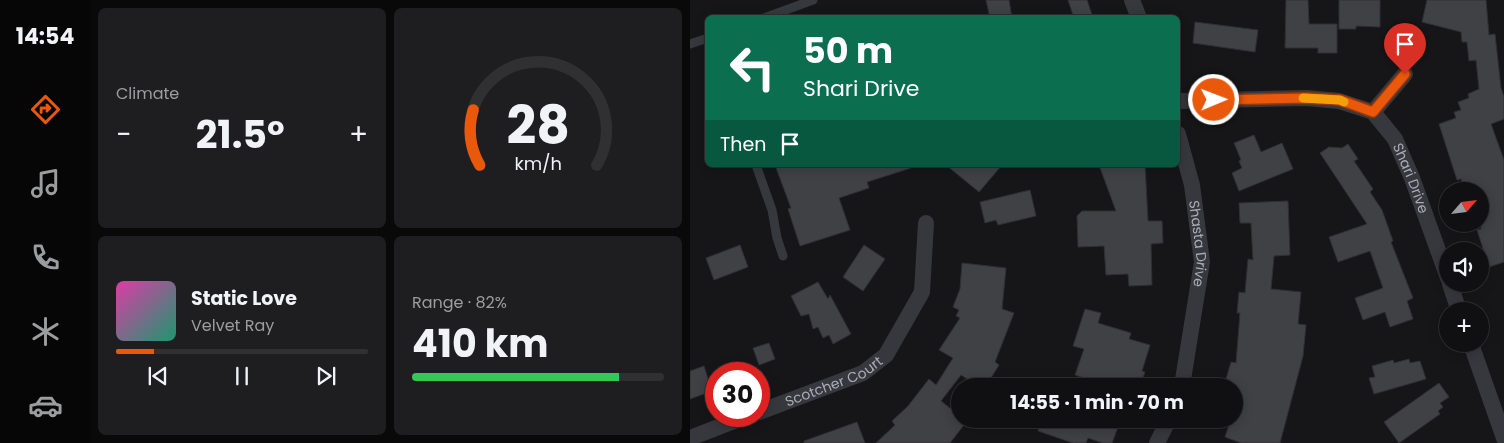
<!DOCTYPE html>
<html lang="en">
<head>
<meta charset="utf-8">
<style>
	:root { --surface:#101012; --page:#1e1e20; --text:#f1f3f6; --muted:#9c9d9f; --line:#303032; --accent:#ea580c }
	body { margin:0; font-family:Poppins,sans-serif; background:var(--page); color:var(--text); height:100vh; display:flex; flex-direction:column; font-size:19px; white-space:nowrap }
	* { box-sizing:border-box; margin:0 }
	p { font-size:16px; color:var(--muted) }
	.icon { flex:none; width:28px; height:28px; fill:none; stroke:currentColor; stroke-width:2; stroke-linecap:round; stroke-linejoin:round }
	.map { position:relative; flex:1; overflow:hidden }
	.drawer { display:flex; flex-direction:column; gap:8px; padding:8px; background:#09090a; width:600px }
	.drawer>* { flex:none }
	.banner { position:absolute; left:15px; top:15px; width:475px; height:152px; border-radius:8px; box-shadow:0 2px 12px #0003,0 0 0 1px var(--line); background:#0b6e4f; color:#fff; overflow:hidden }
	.needle { width:32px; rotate:62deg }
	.fabs { position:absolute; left:749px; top:182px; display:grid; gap:10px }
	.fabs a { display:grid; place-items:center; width:50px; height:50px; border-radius:50%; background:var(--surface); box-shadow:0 2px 12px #0003,0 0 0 1px var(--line); font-size:25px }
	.speed { position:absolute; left:15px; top:362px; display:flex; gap:10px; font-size:25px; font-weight:700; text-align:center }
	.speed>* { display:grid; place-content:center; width:65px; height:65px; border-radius:50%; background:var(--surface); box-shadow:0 2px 12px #0003,0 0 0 1px var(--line); line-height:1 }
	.speed .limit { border:8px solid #d22; background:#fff; color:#111 }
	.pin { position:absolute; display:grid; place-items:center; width:42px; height:42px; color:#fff; margin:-51px -21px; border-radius:50% 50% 50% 0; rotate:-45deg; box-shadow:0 0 5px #0007 }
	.pin .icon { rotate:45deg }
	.me { position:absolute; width:55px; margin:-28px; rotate:89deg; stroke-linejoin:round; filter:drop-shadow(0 0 4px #0008) }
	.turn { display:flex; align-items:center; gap:18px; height:105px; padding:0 15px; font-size:22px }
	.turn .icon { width:65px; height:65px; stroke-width:2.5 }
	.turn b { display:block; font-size:35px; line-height:42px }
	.then { display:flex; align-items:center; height:48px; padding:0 15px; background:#0003; gap:10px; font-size:19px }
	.big { font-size:38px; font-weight:700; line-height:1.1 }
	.drawer .tile { flex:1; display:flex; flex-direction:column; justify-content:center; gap:8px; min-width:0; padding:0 18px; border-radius:8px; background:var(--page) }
	.drawer .dial { align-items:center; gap:0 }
	.dial svg { height:130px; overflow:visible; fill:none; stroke:var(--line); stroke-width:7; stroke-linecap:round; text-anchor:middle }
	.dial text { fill:var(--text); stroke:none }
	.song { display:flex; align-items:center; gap:15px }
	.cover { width:60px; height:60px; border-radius:8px; background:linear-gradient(135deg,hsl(320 70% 55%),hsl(160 70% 35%)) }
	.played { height:5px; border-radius:2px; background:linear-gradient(90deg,var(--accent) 15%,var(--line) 15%) }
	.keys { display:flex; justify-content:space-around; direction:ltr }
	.heat { display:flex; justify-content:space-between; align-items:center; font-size:28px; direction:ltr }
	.charge { height:8px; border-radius:4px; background:linear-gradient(90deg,#34c759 82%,var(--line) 0) }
	.drawer .tiles { flex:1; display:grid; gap:8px; grid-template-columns:repeat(2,1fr) }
	.trip { position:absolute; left:261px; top:378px; width:292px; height:50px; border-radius:25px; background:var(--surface); box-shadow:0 2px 12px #0003,0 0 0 1px var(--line); font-weight:700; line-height:50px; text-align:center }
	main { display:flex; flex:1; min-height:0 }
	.tab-bar { display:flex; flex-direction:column; width:90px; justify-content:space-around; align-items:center; background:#060607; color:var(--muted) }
	.tab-bar .icon { width:35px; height:35px }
	.tab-bar .current { color:var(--accent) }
	.tab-bar b { font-size:22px; color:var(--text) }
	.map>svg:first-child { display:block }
</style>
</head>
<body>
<main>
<nav class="tab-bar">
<b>14:54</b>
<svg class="icon current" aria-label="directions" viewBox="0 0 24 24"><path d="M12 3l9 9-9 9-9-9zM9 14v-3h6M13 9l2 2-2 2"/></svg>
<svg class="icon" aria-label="music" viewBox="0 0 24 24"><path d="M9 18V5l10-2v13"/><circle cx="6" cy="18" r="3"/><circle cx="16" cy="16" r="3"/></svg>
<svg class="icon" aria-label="phone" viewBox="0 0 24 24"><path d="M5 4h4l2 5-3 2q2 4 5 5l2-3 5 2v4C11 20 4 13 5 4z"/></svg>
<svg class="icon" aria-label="climate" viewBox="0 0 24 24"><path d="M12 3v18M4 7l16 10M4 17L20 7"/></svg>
<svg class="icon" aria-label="car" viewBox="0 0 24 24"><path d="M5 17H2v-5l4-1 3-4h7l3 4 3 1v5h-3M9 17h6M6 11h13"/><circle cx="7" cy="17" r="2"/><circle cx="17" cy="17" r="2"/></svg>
</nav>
<section class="drawer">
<div class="tiles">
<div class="tile"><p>Climate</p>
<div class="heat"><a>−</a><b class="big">21.5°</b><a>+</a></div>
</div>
<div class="tile dial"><svg viewBox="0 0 100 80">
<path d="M14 69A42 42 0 1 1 86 69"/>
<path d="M14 69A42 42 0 0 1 10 35" stroke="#ea580c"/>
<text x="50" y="56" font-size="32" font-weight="700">28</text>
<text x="50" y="72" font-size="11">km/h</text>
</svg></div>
<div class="tile">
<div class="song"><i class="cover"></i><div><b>Static Love</b><p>Velvet Ray</p></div></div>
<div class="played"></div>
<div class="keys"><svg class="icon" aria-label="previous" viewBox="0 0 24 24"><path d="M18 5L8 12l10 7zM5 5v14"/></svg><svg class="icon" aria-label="pause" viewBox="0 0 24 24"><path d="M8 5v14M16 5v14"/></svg><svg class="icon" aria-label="next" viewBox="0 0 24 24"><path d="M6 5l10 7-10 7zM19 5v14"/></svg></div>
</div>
<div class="tile"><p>Range · 82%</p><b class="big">410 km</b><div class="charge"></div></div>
</div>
</section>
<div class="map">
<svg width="814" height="443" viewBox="0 0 814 443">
	<rect width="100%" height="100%" fill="#161618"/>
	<!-- building -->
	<g fill="#404145" stroke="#303034">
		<polygon points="296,0 319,0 322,18 300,18"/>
		<polygon points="378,0 397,0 403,18 384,18"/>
		<polygon points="596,0 618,0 619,24 647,24 647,53 628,53 628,48 595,48"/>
		<polygon points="649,0 690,0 690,27 666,26 666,29 649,29"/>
		<polygon points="737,0 796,0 799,35 805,34 811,88 814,97 814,119 801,124 814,160 814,262 799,267 787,230 791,229 790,191 775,191 771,179 767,180 749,124 766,118 764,112 771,110 768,102 779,98 778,94 789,89 786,60 779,61 777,42 772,42 771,32 732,22"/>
		<polygon points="505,22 568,30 565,52 503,43"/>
		<polygon points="564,135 571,152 592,143 603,169 549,191 542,173 552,168 549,161 551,160 544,143"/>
		<polygon points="658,144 668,159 664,161 683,189 680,192 692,210 703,241 701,242 723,298 717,301 723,319 700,327 695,312 673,320 665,298 693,288 680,251 648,262 639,237 677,224 630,153 639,147 652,148"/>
		<polygon points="85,165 220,165 221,168 177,182 179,188 149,198 160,230 110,246 98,209 101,208"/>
		<polygon points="256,165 312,165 289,192"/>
		<polygon points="409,165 455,165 458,221 472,221 473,243 461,244 462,285 439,286 438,274 416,275 414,246 388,247 387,216 392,211 426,211"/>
		<polygon points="340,190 346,216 308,225 306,220 295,223 290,202"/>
		<polygon points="598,201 600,255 584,256 581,289 611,292 608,324 616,325 613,356 590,443 551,443 535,437 541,419 545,419 545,386 534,386 541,362 546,363 550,313 547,313 549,292 555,293 558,259 563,260 561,223 550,223 549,203"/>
		<polygon points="50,245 58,267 24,280 16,258"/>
		<polygon points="174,245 195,259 173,291 153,277"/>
		<polygon points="272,263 316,268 312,309 324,313 305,362 309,365 296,386 288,386 271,375 251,401 270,416 270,419 277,421 260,443 186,443 205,425 202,421 218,406 239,379 246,385 263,358 249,350 270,318 266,316 269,310 263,307 270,289"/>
		<polygon points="128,282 138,299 140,295 161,334 143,344 139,335 133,338 128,327 123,329 119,314 111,316 101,296"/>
		<polygon points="395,309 411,313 408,323 441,333 439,339 460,345 452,371 455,372 450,386 417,386 385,375 394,349 383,346"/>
		<polygon points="79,343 85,359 69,365 63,348"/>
		<polygon points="719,359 720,363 730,361 736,379 684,394 679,378 685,377 682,366 703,360 704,363"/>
		<polygon points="14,366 22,391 0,399 0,371"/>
		<polygon points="749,383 759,397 750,403 753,407 748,411 750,414 709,443 694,422"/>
		<polygon points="352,419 431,419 422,443 413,443 398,438 396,443 383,443 348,431"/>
		<polygon points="167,422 175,443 114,443 114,441"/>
	</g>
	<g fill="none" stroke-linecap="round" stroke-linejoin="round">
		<!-- lane -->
		<g stroke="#37383d" stroke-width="9">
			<polyline points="74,18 123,0"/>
			<polyline points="0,44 18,38"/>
			<polyline points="66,165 82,210 87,238 93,256"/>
		</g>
		<!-- street -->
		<g stroke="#37383d" stroke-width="16">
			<polyline points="442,0 449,18"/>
			<path id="s1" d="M 488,101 L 617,98 L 649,101 L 683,112 L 705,139 L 722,178 L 758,278"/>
			<polyline points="683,112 715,74"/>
			<path id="s2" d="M 488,134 L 502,185 L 512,262 L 492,386"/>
			<polyline points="760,284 769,311"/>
			<polyline points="781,344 814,438"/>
			<path id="s3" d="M 69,412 L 173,373 L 196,355 L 232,292 L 236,223"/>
			<polyline points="0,438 57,416"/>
			<polyline points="467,443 479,419"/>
		</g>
	</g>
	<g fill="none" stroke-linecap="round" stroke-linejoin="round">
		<!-- route casing -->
		<g stroke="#983908" stroke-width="12">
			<polyline id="route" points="524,100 617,98 650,100 683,112 715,74"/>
		</g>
		<!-- route -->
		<use href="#route" stroke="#ea580c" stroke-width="9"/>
		<!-- slow -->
		<polyline stroke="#f59e0b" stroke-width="9" points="613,98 650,100 654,102"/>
	</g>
	<g text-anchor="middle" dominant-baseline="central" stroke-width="5" stroke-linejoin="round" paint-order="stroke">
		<!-- street labels -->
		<g font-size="14" fill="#a8adb8" stroke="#111113">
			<text stroke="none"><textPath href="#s1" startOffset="274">Shari Drive</textPath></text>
			<text stroke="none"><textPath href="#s2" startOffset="112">Shasta Drive</textPath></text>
			<text stroke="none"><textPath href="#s3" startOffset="81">Scotcher Court</textPath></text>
		</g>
	</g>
</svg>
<div class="fabs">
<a><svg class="needle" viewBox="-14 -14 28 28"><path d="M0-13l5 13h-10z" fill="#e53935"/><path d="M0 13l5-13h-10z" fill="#9c9d9f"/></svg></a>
<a><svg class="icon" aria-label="sound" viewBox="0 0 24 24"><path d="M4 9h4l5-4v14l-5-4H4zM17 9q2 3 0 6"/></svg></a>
<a>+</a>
</div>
<div class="speed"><div class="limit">30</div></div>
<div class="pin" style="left:715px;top:74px;background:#d93025"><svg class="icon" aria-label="arrive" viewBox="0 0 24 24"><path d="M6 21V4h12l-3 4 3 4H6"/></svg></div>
<svg class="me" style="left:524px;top:100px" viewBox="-20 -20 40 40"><circle r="17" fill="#ea580c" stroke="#fff" stroke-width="3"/><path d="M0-11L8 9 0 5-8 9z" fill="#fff"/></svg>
<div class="trip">14:55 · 1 min · 70 m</div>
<div class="banner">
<div class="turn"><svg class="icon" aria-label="left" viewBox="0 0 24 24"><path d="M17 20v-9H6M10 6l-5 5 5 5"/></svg><div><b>50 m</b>Shari Drive</div></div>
<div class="then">Then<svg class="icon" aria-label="arrive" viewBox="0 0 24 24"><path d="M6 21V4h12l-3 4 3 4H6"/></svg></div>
</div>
</div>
</main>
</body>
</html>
